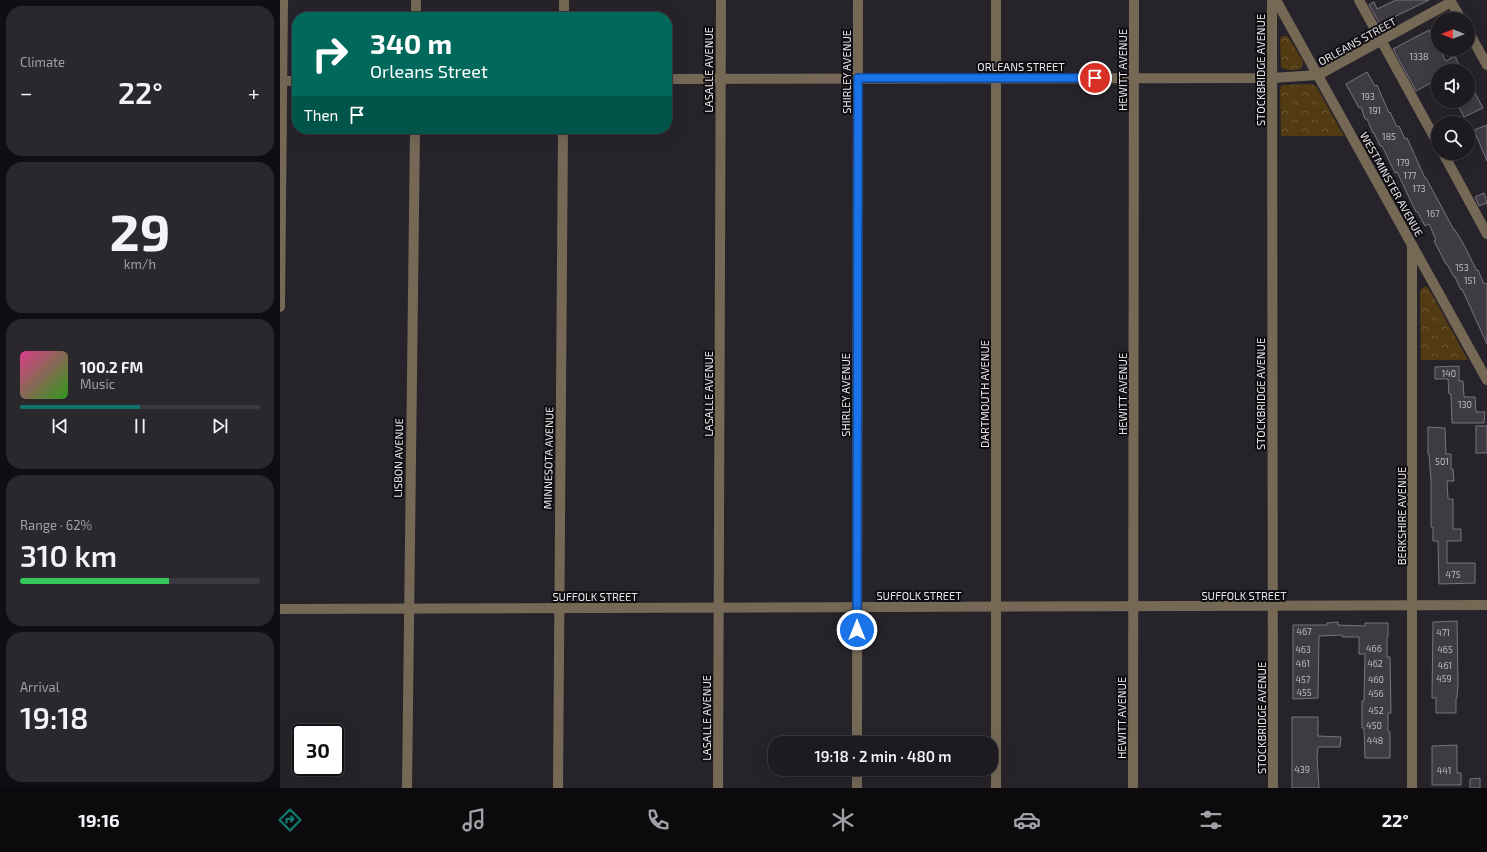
<!DOCTYPE html>
<html lang="en">
<head>
<meta charset="utf-8">
<style>
	:root { --surface:#1d1a20; --page:#2a272d; --text:#f1f3f6; --muted:#a0a1a5; --line:#3b383e; --accent:#0f766e }
	body { margin:0; font-family:"Exo 2",sans-serif; background:var(--page); color:var(--text); height:100vh; display:flex; flex-direction:column; font-size:15px; white-space:nowrap }
	* { box-sizing:border-box; margin:0 }
	p { font-size:13px; color:var(--muted) }
	.icon { flex:none; width:22px; height:22px; fill:none; stroke:currentColor; stroke-width:2; stroke-linecap:round; stroke-linejoin:round }
	.map { position:relative; flex:1; overflow:hidden }
	.sheet { display:flex; flex-direction:column; gap:6px; padding:6px; background:#100e12; width:280px }
	.sheet>* { flex:none }
	.banner { position:absolute; left:12px; top:12px; width:380px; height:122px; border-radius:16px; box-shadow:0 4px 16px #0002,0 0 0 1px var(--line); background:#00695c; color:#fff; overflow:hidden }
	.needle { width:26px; rotate:270deg }
	.buttons { position:absolute; left:1151px; top:12px; display:grid; gap:8px }
	.buttons a { display:grid; place-items:center; width:44px; height:44px; border-radius:50%; background:var(--surface); box-shadow:0 4px 16px #0002,0 0 0 1px var(--line); font-size:20px }
	.speed { position:absolute; left:12px; top:724px; display:flex; gap:8px; font-size:20px; font-weight:700; text-align:center }
	.speed>* { display:grid; place-content:center; width:52px; height:52px; border-radius:50%; background:var(--surface); box-shadow:0 4px 16px #0002,0 0 0 1px var(--line); line-height:1 }
	.speed .limit { border:2px solid #111; border-radius:6px; background:#fff; color:#111 }
	.pin { position:absolute; display:grid; place-items:center; width:34px; height:34px; color:#fff; margin:-17px; border:2px solid #fff; border-radius:50%; box-shadow:0 1px 4px #0007 }
	.me { position:absolute; width:44px; margin:-22px; rotate:0deg; stroke-linejoin:round; filter:drop-shadow(0 0 3px #0008) }
	.turn { display:flex; align-items:center; gap:14px; height:84px; padding:0 12px; font-size:18px }
	.turn .icon { width:52px; height:52px; stroke-width:2.5 }
	.turn b { display:block; font-size:28px; line-height:34px }
	.then { display:flex; align-items:center; height:38px; padding:0 12px; background:#0003; gap:8px; font-size:15px }
	.big { font-size:30px; font-weight:600; line-height:1.1 }
	.sheet .card { flex:1; display:flex; flex-direction:column; justify-content:center; gap:6px; min-width:0; padding:0 14px; border-radius:16px; background:var(--page) }
	.sheet .dial { align-items:center; gap:0 }
	.dial b { font-size:52px; line-height:1 }
	.song { display:flex; align-items:center; gap:12px }
	.cover { width:48px; height:48px; border-radius:6px; background:linear-gradient(135deg,hsl(330 70% 55%),hsl(110 70% 35%)) }
	.played { height:4px; border-radius:2px; background:linear-gradient(90deg,var(--accent) 50%,var(--line) 50%) }
	.keys { display:flex; justify-content:space-around; direction:ltr }
	.heat { display:flex; justify-content:space-between; align-items:center; font-size:22px; direction:ltr }
	.charge { height:6px; border-radius:3px; background:linear-gradient(90deg,#34c759 62%,var(--line) 0) }
	.trip { position:absolute; left:488px; top:736px; width:230px; height:40px; border-radius:16px; background:var(--surface); box-shadow:0 4px 16px #0002,0 0 0 1px var(--line); font-weight:600; line-height:40px; text-align:center }
	.menu { display:flex; height:64px; justify-content:space-around; align-items:center; background:#0c0a0d; color:var(--muted) }
	.menu .icon { width:28px; height:28px }
	.menu .active { color:var(--accent) }
	.menu b { font-size:18px; color:var(--text) }
	main { display:flex; flex:1; min-height:0 }
	.map>svg:first-child { display:block }
</style>
</head>
<body>
<main>
<section class="sheet">
<div class="card"><p>Climate</p>
<div class="heat"><a>−</a><b class="big">22°</b><a>+</a></div>
</div>
<div class="card dial"><b>29</b><p>km/h</p></div>
<div class="card">
<div class="song"><i class="cover"></i><div><b>100.2 FM</b><p>Music</p></div></div>
<div class="played"></div>
<div class="keys"><svg class="icon" aria-label="previous" viewBox="0 0 24 24"><path d="M18 5L8 12l10 7zM5 5v14"/></svg><svg class="icon" aria-label="pause" viewBox="0 0 24 24"><path d="M8 5v14M16 5v14"/></svg><svg class="icon" aria-label="next" viewBox="0 0 24 24"><path d="M6 5l10 7-10 7zM19 5v14"/></svg></div>
</div>
<div class="card"><p>Range · 62%</p><b class="big">310 km</b><div class="charge"></div></div>
<div class="card"><p>Arrival</p><b class="big">19:18</b></div>
</section>
<div class="map">
<svg width="1207" height="788" viewBox="0 0 1207 788">
	<defs>
		<pattern id="park-crowns" width="20" height="18" patternUnits="userSpaceOnUse"><rect width="20" height="18" fill="#523b13"/><path d="M2 6a3 3 0 1 1 6 0M12 15a3 3 0 1 1 6 0" fill="none" stroke="#6b5736"/></pattern>
	</defs>
	<rect width="100%" height="100%" fill="#27232a"/>
	<!-- park -->
	<g fill="url(#park-crowns)">
		<path d="M 1004,36 L 1007,36 L 1009,38 L 1023,61 L 1022,68 C 1016,71 1006,71 1001,67 L 1000,40 L 1001,37 Z"/>
		<polygon points="1031,84 1036,86 1064,136 1001,136 1000,90 1001,86 1003,85"/>
		<polygon points="1146,286 1149,289 1188,360 1141,360 1140,291 1142,288"/>
	</g>
	<!-- building -->
	<g fill="#3f3b43" stroke="#79747d">
		<polygon points="1116,0 1149,0 1100,24 1089,5 1094,2 1097,9"/>
		<polygon points="1149,30 1158,49 1159,49 1166,61 1175,56 1180,67 1179,68 1180,71 1158,71 1158,79 1136,91 1113,49"/>
		<polygon points="1087,72 1095,86 1097,85 1109,113 1110,112 1117,127 1119,126 1125,139 1127,138 1145,178 1146,178 1174,230 1175,230 1183,243 1197,271 1198,270 1204,284 1207,283 1207,344 1182,289 1181,290 1175,277 1174,277 1167,264 1166,264 1154,241 1156,240 1149,224 1145,226 1137,211 1136,212 1117,172 1115,173 1102,146 1100,146 1094,133 1093,133 1087,119 1085,119 1081,107 1079,108 1066,84"/>
		<polygon points="1188,80 1203,108 1184,117 1176,101 1188,101"/>
		<polygon points="1207,125 1207,161 1194,130"/>
		<polygon points="1204,193 1207,203 1199,206 1195,197"/>
		<polygon points="1179,366 1179,381 1183,381 1184,397 1195,397 1196,412 1205,412 1204,423 1172,423 1171,394 1169,394 1168,379 1155,379 1155,367"/>
		<rect x="1196" y="426" width="11" height="27"/>
		<polygon points="1148,427 1165,428 1166,454 1171,454 1171,469 1173,469 1174,481 1167,481 1168,499 1173,499 1173,529 1181,529 1181,541 1167,541 1167,563 1195,563 1195,583 1159,584 1158,541 1153,541 1153,527 1151,527 1151,481 1149,454 1148,454"/>
		<polygon points="1177,621 1178,683 1177,698 1176,698 1176,713 1156,713 1156,698 1152,698 1153,622"/>
		<polygon points="1058,622 1058,625 1085,626 1085,623 1108,623 1108,637 1107,637 1107,657 1110,657 1111,713 1108,713 1108,731 1110,732 1110,758 1085,758 1084,728 1082,728 1082,701 1084,701 1085,654 1079,654 1079,637 1062,637 1062,635 1039,636 1038,698 1013,699 1013,625 1047,625 1047,623"/>
		<polygon points="1012,717 1038,717 1038,736 1061,737 1060,747 1038,747 1037,757 1039,788 1012,788"/>
		<polygon points="1177,745 1177,773 1181,773 1181,785 1152,785 1152,746"/>
		<polygon points="1200,778 1200,788 1190,788 1190,779"/>
	</g>
	<g fill="none" stroke-linecap="round" stroke-linejoin="round">
		<!-- minor -->
		<g stroke="#756956" stroke-width="10">
			<polyline points="284,0 284,17"/>
			<polyline points="716,0 716,788"/>
			<polyline points="992,0 993,788"/>
			<polyline points="996,0 1207,380"/>
			<polyline points="1079,0 1158,144"/>
			<polyline points="1170,0 1181,19"/>
			<polyline points="136,17 136,0"/>
			<polyline points="1188,31 1207,65"/>
			<polyline points="387,79 992,78 1038,75 1171,2"/>
			<polyline points="0,81 17,81"/>
			<polyline points="1163,153 1207,234"/>
			<polyline points="1132,245 1132,788"/>
			<polyline points="0,307 3,0"/>
			<polyline points="0,609 1207,605"/>
			<polyline points="577,743 578,0"/>
			<polyline points="577,769 577,788"/>
			<polyline points="127,788 135,129"/>
			<polyline points="278,788 283,129"/>
			<polyline points="438,788 441,0"/>
			<polyline points="853,788 854,0"/>
		</g>
	</g>
	<g fill="none" stroke-linecap="round" stroke-linejoin="round">
		<!-- route casing -->
		<g stroke="#114b97" stroke-width="10">
			<polyline id="route" points="577,630 578,78 815,78"/>
		</g>
		<!-- route -->
		<use href="#route" stroke="#1a73e8" stroke-width="7"/>
	</g>
	<g text-anchor="middle" dominant-baseline="central" stroke-width="4" stroke-linejoin="round" paint-order="stroke">
		<!-- number labels -->
		<g font-size="9" fill="#bebbc1">
			<text x="1139" y="56">1338</text>
			<text x="1088" y="96">193</text>
			<text x="1095" y="110">191</text>
			<text x="1109" y="136">185</text>
			<text x="1123" y="162">179</text>
			<text x="1130" y="175">177</text>
			<text x="1139" y="188">173</text>
			<text x="1153" y="213">167</text>
			<text x="1182" y="267">153</text>
			<text x="1190" y="280">151</text>
			<text x="1169" y="373">140</text>
			<text x="1185" y="404">130</text>
			<text x="1162" y="461">501</text>
			<text x="1173" y="574">475</text>
			<text x="1024" y="631">467</text>
			<text x="1163" y="632">471</text>
			<text x="1094" y="648">466</text>
			<text x="1023" y="649">463</text>
			<text x="1165" y="649">465</text>
			<text x="1023" y="663">461</text>
			<text x="1095" y="663">462</text>
			<text x="1165" y="665">461</text>
			<text x="1164" y="678">459</text>
			<text x="1023" y="679">457</text>
			<text x="1096" y="679">460</text>
			<text x="1024" y="692">455</text>
			<text x="1096" y="693">456</text>
			<text x="1096" y="710">452</text>
			<text x="1094" y="725">450</text>
			<text x="1095" y="740">448</text>
			<text x="1022" y="769">439</text>
			<text x="1164" y="770">441</text>
		</g>
		<!-- street labels -->
		<g font-size="11" fill="#e9e6eb" stroke="#0f0d10">
			<text transform="translate(1077 41) rotate(-29)">ORLEANS STREET</text>
			<text x="741" y="66">ORLEANS STREET</text>
			<text transform="translate(428 70) rotate(-90)">LASALLE AVENUE</text>
			<text transform="translate(842 70) rotate(-90)">HEWITT AVENUE</text>
			<text transform="translate(980 70) rotate(-90)">STOCKBRIDGE AVENUE</text>
			<text transform="translate(566 72) rotate(-90)">SHIRLEY AVENUE</text>
			<text transform="translate(1112 184) rotate(61)">WESTMINSTER AVENUE</text>
			<text transform="translate(428 394) rotate(-90)">LASALLE AVENUE</text>
			<text transform="translate(704 394) rotate(-90)">DARTMOUTH AVENUE</text>
			<text transform="translate(842 394) rotate(-90)">HEWITT AVENUE</text>
			<text transform="translate(980 394) rotate(-90)">STOCKBRIDGE AVENUE</text>
			<text transform="translate(565 395) rotate(-90)">SHIRLEY AVENUE</text>
			<text transform="translate(118 458) rotate(-89)">LISBON AVENUE</text>
			<text transform="translate(268 458) rotate(-89)">MINNESOTA AVENUE</text>
			<text transform="translate(1121 516) rotate(-90)">BERKSHIRE AVENUE</text>
			<text x="639" y="595">SUFFOLK STREET</text>
			<text x="964" y="595">SUFFOLK STREET</text>
			<text x="315" y="596">SUFFOLK STREET</text>
			<text transform="translate(426 718) rotate(-90)">LASALLE AVENUE</text>
			<text transform="translate(841 718) rotate(-90)">HEWITT AVENUE</text>
			<text transform="translate(981 718) rotate(-90)">STOCKBRIDGE AVENUE</text>
		</g>
	</g>
</svg>
<div class="buttons">
<a><svg class="needle" viewBox="-14 -14 28 28"><path d="M0-13l5 13h-10z" fill="#e53935"/><path d="M0 13l5-13h-10z" fill="#a0a1a5"/></svg></a>
<a><svg class="icon" aria-label="sound" viewBox="0 0 24 24"><path d="M4 9h4l5-4v14l-5-4H4zM17 9q2 3 0 6"/></svg></a>
<a><svg class="icon" aria-label="search" viewBox="0 0 24 24"><circle cx="10" cy="10" r="6"/><path d="M15 15l6 6"/></svg></a>
</div>
<div class="speed"><div class="limit">30</div></div>
<div class="pin" style="left:815px;top:78px;background:#d93025"><svg class="icon" aria-label="arrive" viewBox="0 0 24 24"><path d="M6 21V4h12l-3 4 3 4H6"/></svg></div>
<svg class="me" style="left:577px;top:630px" viewBox="-20 -20 40 40"><circle r="17" fill="#1a73e8" stroke="#fff" stroke-width="3"/><path d="M0-11L8 9 0 5-8 9z" fill="#fff"/></svg>
<div class="trip">19:18 · 2 min · 480 m</div>
<div class="banner">
<div class="turn"><svg class="icon" aria-label="right" viewBox="0 0 24 24"><path d="M7 20v-9h11M14 6l5 5-5 5"/></svg><div><b>340 m</b>Orleans Street</div></div>
<div class="then">Then<svg class="icon" aria-label="arrive" viewBox="0 0 24 24"><path d="M6 21V4h12l-3 4 3 4H6"/></svg></div>
</div>
</div>
</main>
<nav class="menu">
<b>19:16</b>
<svg class="icon active" aria-label="directions" viewBox="0 0 24 24"><path d="M12 3l9 9-9 9-9-9zM9 14v-3h6M13 9l2 2-2 2"/></svg>
<svg class="icon" aria-label="music" viewBox="0 0 24 24"><path d="M9 18V5l10-2v13"/><circle cx="6" cy="18" r="3"/><circle cx="16" cy="16" r="3"/></svg>
<svg class="icon" aria-label="phone" viewBox="0 0 24 24"><path d="M5 4h4l2 5-3 2q2 4 5 5l2-3 5 2v4C11 20 4 13 5 4z"/></svg>
<svg class="icon" aria-label="climate" viewBox="0 0 24 24"><path d="M12 3v18M4 7l16 10M4 17L20 7"/></svg>
<svg class="icon" aria-label="car" viewBox="0 0 24 24"><path d="M5 17H2v-5l4-1 3-4h7l3 4 3 1v5h-3M9 17h6M6 11h13"/><circle cx="7" cy="17" r="2"/><circle cx="17" cy="17" r="2"/></svg>
<svg class="icon" aria-label="filters" viewBox="0 0 24 24"><path d="M4 7h16M4 17h16"/><circle cx="9" cy="7" r="2"/><circle cx="15" cy="17" r="2"/></svg>
<b>22°</b>
</nav>
</body>
</html>
